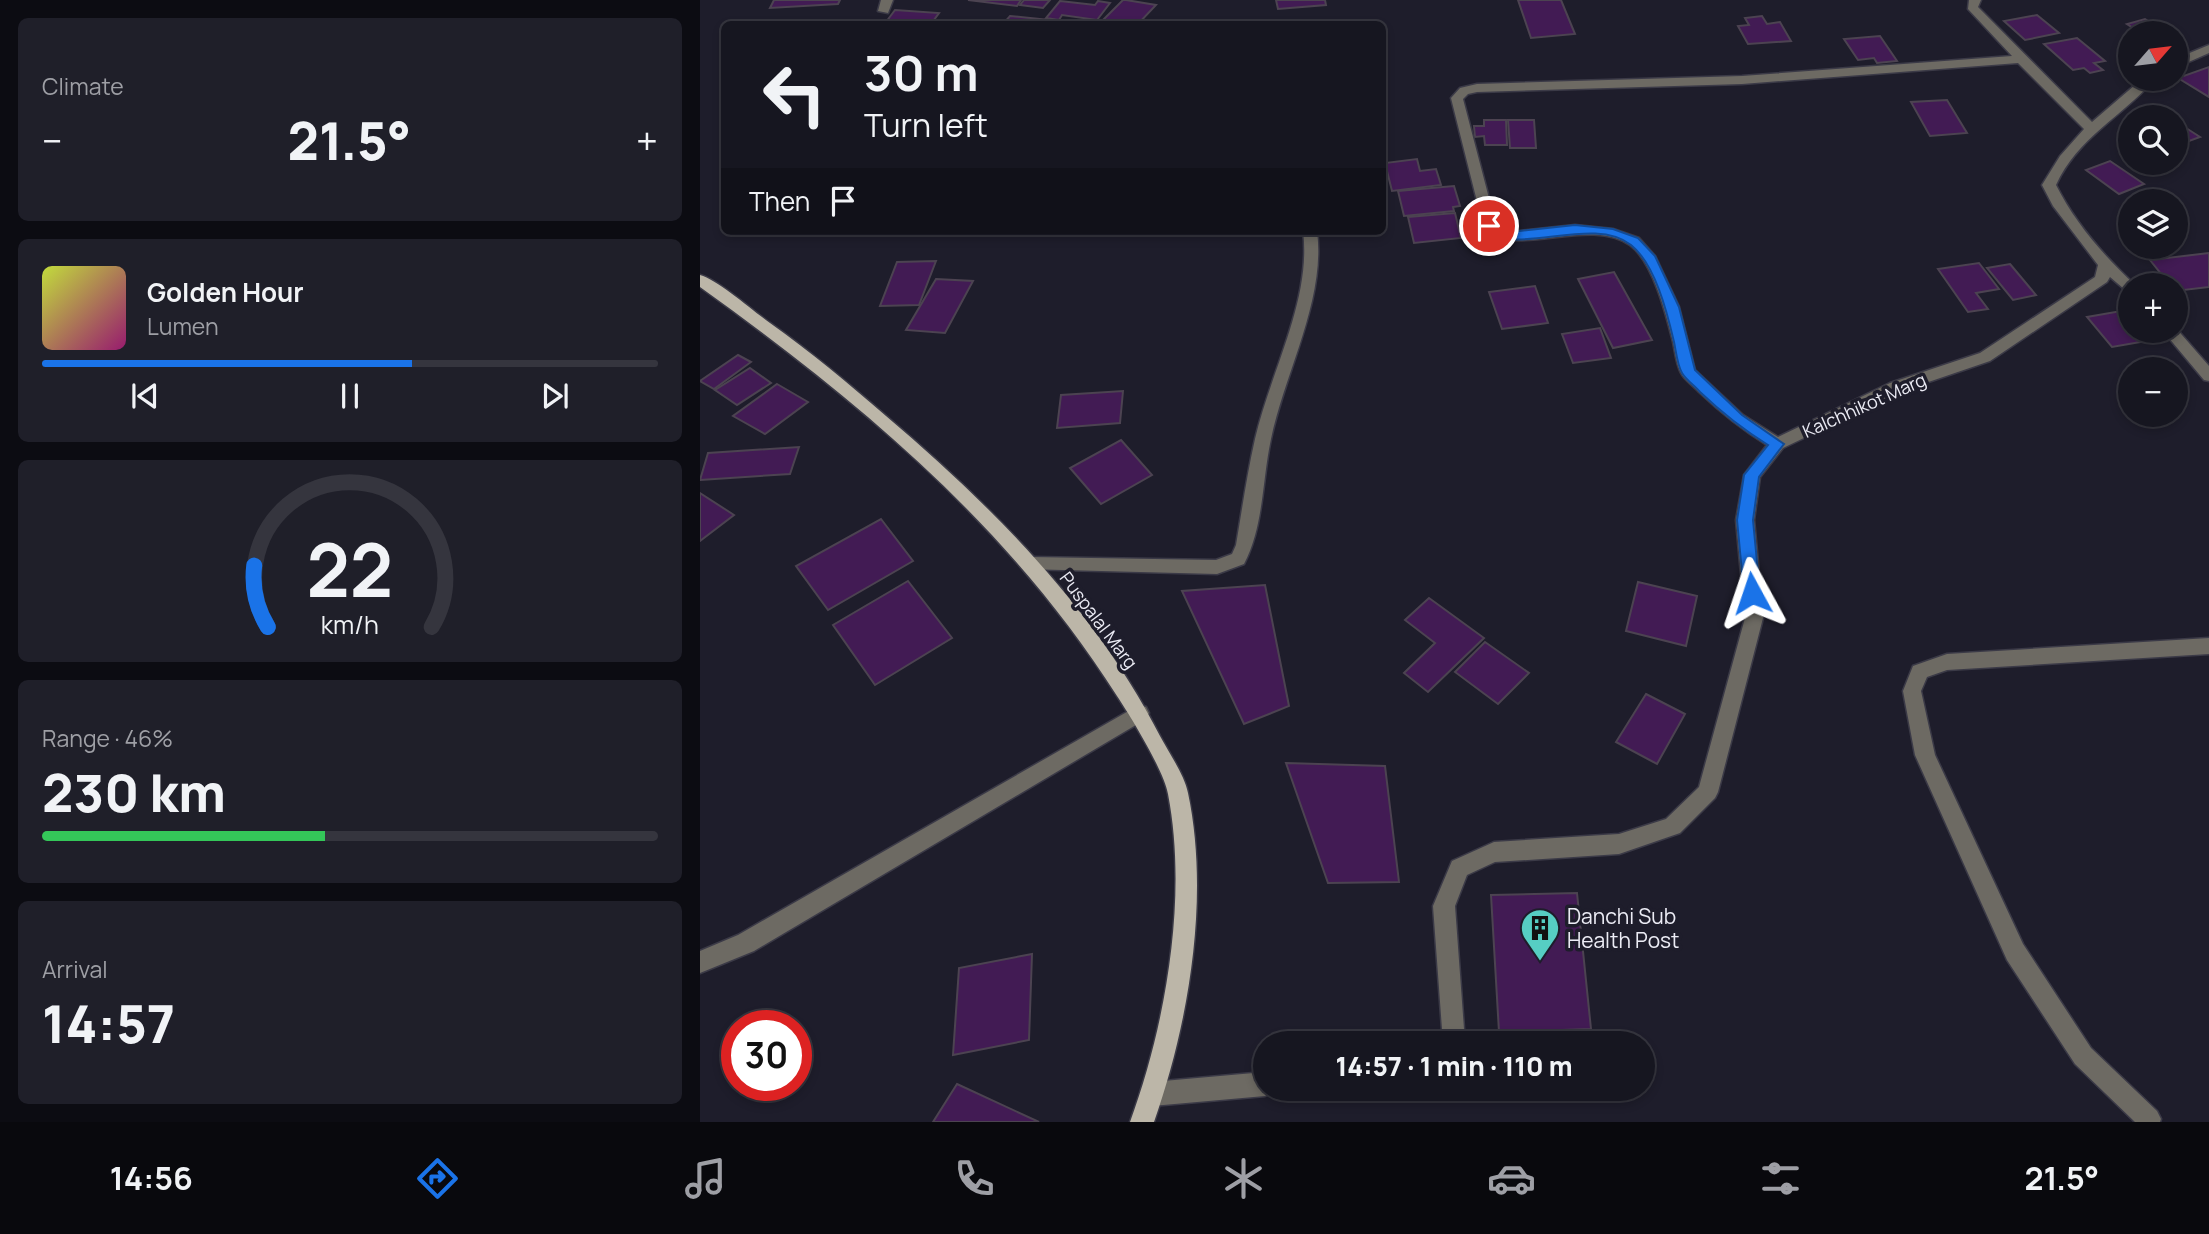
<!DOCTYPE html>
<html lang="en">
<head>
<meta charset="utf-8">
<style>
	:root { --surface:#161620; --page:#1f1f29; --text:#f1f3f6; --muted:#9e9fa5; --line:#35353e; --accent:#1a73e8 }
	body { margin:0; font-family:Manrope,sans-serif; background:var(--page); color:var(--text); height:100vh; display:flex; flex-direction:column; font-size:26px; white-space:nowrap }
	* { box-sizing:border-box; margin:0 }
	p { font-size:23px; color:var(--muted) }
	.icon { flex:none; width:38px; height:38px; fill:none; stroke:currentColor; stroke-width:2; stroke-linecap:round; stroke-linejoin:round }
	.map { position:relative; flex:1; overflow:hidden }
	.panel { display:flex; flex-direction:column; gap:18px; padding:18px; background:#0c0c12; width:700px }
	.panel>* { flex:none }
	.guide { position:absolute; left:21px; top:21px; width:665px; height:214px; border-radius:10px; box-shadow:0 4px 10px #0003,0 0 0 2px var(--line); background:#161620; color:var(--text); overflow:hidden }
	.needle { width:46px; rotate:62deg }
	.controls { position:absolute; left:1418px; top:21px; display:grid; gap:14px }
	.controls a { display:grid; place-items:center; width:70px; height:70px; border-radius:50%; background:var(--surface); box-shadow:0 4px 10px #0003,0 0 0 2px var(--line); font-size:35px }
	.speed { position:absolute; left:21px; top:1010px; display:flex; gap:14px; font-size:35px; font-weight:700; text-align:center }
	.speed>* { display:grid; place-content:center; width:91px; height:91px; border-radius:50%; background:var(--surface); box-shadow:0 4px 10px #0003,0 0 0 2px var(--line); line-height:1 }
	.speed .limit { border:10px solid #d22; background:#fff; color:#111 }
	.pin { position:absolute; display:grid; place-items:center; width:60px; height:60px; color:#fff; margin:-30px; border:4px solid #fff; border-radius:50%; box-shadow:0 2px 7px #0007 }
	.me { position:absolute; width:77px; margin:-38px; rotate:355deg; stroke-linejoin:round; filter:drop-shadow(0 0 5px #0008) }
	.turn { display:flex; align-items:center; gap:24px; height:147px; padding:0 28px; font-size:32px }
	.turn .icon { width:91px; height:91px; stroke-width:2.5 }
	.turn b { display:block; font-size:49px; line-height:60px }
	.then { display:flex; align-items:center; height:66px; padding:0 28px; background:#0003; gap:14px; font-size:26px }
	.big { font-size:52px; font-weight:800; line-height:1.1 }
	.panel .widget { flex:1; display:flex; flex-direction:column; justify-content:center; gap:10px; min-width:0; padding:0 24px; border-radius:10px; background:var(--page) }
	.panel .dial { align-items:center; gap:0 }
	.dial svg { height:182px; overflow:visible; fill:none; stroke:var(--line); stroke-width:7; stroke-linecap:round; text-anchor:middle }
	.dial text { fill:var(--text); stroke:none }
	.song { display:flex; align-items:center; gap:21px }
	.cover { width:84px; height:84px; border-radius:10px; background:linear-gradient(135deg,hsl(70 70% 55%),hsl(320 70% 35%)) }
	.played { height:7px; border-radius:4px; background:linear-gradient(90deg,var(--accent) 60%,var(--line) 60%) }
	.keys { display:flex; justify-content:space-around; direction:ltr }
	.heat { display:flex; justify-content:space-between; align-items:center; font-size:38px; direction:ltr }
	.charge { height:10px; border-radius:5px; background:linear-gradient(90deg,#34c759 46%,var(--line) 0) }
	.trip { position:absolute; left:553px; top:1031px; width:402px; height:70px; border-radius:35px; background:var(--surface); box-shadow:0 4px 10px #0003,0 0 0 2px var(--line); font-weight:800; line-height:70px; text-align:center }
	.tabs { display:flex; height:112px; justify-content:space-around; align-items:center; background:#09090d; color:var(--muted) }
	.tabs .icon { width:49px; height:49px }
	.tabs .active { color:var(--accent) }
	.tabs b { font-size:32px; color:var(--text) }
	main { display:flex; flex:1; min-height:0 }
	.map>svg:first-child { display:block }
</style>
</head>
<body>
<main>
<section class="panel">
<div class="widget"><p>Climate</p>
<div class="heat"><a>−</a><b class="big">21.5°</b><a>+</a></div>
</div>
<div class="widget">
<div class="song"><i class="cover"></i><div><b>Golden Hour</b><p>Lumen</p></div></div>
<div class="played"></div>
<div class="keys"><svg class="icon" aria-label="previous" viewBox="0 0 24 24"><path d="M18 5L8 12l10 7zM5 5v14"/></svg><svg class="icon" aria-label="pause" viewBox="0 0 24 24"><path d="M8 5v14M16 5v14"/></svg><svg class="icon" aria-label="next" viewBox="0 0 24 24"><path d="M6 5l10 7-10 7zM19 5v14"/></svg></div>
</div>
<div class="widget dial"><svg viewBox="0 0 100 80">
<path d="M14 69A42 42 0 1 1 86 69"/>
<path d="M14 69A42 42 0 0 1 8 42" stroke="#1a73e8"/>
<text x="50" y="56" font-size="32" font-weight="700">22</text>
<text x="50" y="72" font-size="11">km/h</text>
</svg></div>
<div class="widget"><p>Range · 46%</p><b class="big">230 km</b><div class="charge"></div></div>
<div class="widget"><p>Arrival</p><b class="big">14:57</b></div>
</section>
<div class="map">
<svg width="1509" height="1122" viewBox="0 0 1509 1122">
	<rect width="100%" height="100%" fill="#1e1d2b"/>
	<!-- building -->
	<g fill="#421b54" stroke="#4c4351" stroke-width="2">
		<polygon points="74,0 140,0 138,4 70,8"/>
		<polygon points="268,0 321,0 317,6"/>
		<polygon points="324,0 350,0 343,8 320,5"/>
		<polygon points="423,0 426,0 456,5 438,24 402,21"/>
		<polygon points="576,0 625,0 626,5 578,9"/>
		<polygon points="818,0 861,0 875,34 831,38"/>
		<polygon points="360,1 395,5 398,1 410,3 397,20 362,15 359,20 346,18"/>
		<polygon points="195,10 239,13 231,24 186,22"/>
		<polygon points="1337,15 1359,33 1325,40 1304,21"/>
		<polygon points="310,16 350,20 347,24 303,24"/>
		<polygon points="1062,16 1067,24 1080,22 1091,41 1048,44 1038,26 1049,25 1045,18"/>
		<polygon points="1445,19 1467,33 1441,33 1427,24"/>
		<polygon points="1180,36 1197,61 1177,63 1174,58 1158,60 1144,39"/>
		<polygon points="1377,38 1405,61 1394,63 1403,70 1390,73 1384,68 1373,70 1344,44"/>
		<polygon points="1509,67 1509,97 1478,78"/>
		<polygon points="1247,100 1267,133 1230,136 1211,102"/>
		<polygon points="784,120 806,120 807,145 785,145 784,136 775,137 774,126 784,126"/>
		<polygon points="808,120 834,120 836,148 810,148"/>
		<polygon points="1475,121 1500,137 1475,146"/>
		<polygon points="717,159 720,171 736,169 741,185 692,191 685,163"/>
		<polygon points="1410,161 1444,184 1419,194 1386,170"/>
		<polygon points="754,186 760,206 753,207 754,211 704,216 698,191"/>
		<polygon points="755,213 761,238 714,243 708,217"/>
		<polygon points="1509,253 1509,287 1475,291 1475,285 1470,285 1450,260"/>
		<polygon points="236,261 219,305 180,306 197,262"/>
		<polygon points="1279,263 1299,289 1276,293 1288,309 1268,312 1238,269"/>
		<polygon points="1310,264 1336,295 1313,300 1287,268"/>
		<polygon points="914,272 952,340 913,348 878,279"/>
		<polygon points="236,279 273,281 245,333 206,330"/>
		<polygon points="835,286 848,323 802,329 789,292"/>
		<polygon points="1421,311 1430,322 1430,331 1437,331 1446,341 1412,347 1387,317"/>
		<polygon points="900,328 911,358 873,363 862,334"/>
		<polygon points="38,355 51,362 14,389 0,381"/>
		<polygon points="50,368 71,383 37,405 15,390"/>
		<polygon points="77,384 108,402 65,434 33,416"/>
		<polygon points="423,391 420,423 357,428 361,395"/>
		<polygon points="421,440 452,475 401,504 370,468"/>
		<polygon points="99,447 90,474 0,480 8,453"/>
		<polygon points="0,493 34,515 0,541"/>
		<polygon points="181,519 213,561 128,610 96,566"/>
		<polygon points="208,581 252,638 175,685 133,625"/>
		<polygon points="938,582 997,596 986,646 926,631"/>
		<polygon points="565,585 589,706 544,724 482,591"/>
		<polygon points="729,598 784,638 728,692 704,673 735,643 705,620"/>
		<polygon points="785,642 829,673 798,704 755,672"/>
		<polygon points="946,694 985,714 957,764 916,742"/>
		<polygon points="586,763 685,766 699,882 628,883"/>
		<polygon points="877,893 891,1029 799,1032 791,895"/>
		<polygon points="332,954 329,1040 253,1055 259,968"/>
		<polygon points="257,1084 339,1122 233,1122"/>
	</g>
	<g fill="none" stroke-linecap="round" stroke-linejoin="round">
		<!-- street casing -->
		<g stroke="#3b3a47" stroke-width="3">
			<g id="street">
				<polygon points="181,0 193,0 188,13 178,11"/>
				<path d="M 1269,0 L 1281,0 L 1278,7 L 1392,122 L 1442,79 L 1455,79 C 1423,116 1377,138 1356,185 C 1375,223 1404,256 1435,285 L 1430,285 L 1430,294 L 1410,277 L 1407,282 L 1290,361 L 1202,391 L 1083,448 L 1060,477 L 1054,520 L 1063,618 L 1018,792 L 1015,798 L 980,833 L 919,854 L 795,862 L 767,875 L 755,906 L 764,1029 L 760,1043 L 738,1043 L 742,1029 L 733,906 L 752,861 L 794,842 L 919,834 L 966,819 L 999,787 L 1045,618 L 1036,520 L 1044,475 L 1067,445 C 1041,429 1021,413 999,392 C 994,386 984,380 981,373 C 976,364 975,351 973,342 C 966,314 953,262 930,245 C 889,216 814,259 784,229 L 751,98 L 760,88 L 777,84 L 1042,76 L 1312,56 L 1268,9 ZM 1318,63 L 1384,129 L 1360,156 L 1342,185 L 1353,206 L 1398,265 L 1395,277 L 1280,353 L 1190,383 L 1078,437 L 1043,415 L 995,370 L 979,307 L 955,256 L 939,238 L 913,229 L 875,225 L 810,232 L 801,230 L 796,225 L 763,99 L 768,94 L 777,92 L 1042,84 Z"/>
				<polygon points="1509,45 1509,53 1475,68 1475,59"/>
				<path d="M 603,231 L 617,231 C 626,299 585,372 571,439 C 562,480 564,526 544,564 L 517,574 L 324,569 L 321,564 L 324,559 L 330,557 L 516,560 L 532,554 L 536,545 C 542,510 547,474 555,439 C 570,373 612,299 603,231 Z"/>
				<polygon points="1475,327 1509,366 1509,381 1504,380 1463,331 1475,331"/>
				<polygon points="1509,638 1509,654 1247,670 1227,677 1221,691 1235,755 1323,944 1391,1048 1457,1111 1461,1119 1460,1122 1435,1122 1375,1064 1307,960 1215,755 1203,691 1213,666 1247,654"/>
				<polygon points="439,705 446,707 449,713 446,719 54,951 0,973 0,951 38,935"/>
				<polygon points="565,1072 565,1088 575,1088 573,1092 565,1096 452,1106 444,1102 440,1094 444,1086 452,1082"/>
			</g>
		</g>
		<!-- primary casing -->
		<g stroke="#3b3a47" stroke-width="3">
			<path id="primary" d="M 0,275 C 18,280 53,311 70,323 C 111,352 148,383 186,416 C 292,506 396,610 460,736 C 469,753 484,774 488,793 C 510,897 489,1023 454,1122 L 430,1122 C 466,1024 488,897 468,794 C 464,771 431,717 417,696 C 310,527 160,402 0,287 Z"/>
		</g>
		<!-- street -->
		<use href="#street" fill="#6d6a63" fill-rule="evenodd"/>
		<!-- primary -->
		<use href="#primary" fill="#bcb6a8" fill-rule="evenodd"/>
	</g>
	<!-- route -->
	<path fill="#1a73e8" stroke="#114b97" stroke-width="2" d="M 789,222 L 800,230 L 810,232 L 875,225 L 913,229 L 938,238 L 955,256 L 979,307 L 995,370 L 1042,415 L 1084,444 L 1059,477 L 1053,520 L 1060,593 L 1058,598 L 1046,598 L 1044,593 L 1037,520 L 1044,475 L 1068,445 C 1042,429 1022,413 1000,392 C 995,386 986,380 982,373 C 977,364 976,351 974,342 C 967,312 955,264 931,245 C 891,213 810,261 782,226 Z"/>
	<!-- icons -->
	<defs>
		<g id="building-pin" transform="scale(2.0125)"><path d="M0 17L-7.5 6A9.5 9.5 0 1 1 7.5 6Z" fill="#56cec3" stroke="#1e1d2b"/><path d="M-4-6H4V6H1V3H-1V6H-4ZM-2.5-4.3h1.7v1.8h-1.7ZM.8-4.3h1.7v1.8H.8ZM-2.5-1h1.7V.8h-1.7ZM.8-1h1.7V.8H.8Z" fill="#111"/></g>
	</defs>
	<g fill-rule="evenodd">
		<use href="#building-pin" x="840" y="928"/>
	</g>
	<g text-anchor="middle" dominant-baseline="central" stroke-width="7" stroke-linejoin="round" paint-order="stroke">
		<!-- street labels -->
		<g font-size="18" fill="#ececf5" stroke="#1e1d2b">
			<text transform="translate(1164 405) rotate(-24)">Kalchhikot Marg</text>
			<text transform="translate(399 620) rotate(53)">Puspalal Marg</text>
		</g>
		<!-- near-poi labels -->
		<g font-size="21" fill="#ececf5" stroke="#1e1d2b" text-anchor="start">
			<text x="867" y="916">Danchi Sub<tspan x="867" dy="24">Health Post</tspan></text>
		</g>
	</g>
</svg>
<div class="controls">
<a><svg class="needle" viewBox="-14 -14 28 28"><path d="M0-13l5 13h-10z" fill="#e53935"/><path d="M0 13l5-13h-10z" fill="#9e9fa5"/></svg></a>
<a><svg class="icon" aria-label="search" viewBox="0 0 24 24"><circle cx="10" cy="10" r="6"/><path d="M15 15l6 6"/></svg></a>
<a><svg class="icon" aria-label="layers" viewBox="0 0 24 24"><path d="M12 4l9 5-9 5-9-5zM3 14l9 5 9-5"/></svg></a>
<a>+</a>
<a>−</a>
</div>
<div class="speed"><div class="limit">30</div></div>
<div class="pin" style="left:789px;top:226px;background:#d93025"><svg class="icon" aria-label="arrive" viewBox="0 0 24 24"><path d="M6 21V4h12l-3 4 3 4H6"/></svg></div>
<svg class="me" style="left:1052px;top:593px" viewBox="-20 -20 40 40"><path d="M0-17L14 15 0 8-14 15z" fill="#1a73e8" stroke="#fff" stroke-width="4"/></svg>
<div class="trip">14:57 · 1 min · 110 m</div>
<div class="guide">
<div class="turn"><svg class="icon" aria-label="left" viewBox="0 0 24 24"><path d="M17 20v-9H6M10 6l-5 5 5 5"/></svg><div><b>30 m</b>Turn left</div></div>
<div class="then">Then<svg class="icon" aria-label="arrive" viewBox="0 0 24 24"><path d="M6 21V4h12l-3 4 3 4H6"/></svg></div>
</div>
</div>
</main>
<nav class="tabs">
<b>14:56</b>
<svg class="icon active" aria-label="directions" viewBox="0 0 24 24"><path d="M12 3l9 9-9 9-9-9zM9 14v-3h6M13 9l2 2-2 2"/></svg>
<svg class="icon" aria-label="music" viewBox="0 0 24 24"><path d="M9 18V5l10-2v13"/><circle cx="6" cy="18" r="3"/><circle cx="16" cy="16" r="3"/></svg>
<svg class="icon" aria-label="phone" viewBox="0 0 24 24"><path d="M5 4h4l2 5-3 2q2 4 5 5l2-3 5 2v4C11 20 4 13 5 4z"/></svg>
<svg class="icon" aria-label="climate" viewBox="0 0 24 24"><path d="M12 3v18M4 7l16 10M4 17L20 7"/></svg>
<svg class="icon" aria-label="car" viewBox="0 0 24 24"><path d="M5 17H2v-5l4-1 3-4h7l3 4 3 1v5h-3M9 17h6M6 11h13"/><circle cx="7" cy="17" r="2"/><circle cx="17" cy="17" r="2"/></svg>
<svg class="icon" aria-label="filters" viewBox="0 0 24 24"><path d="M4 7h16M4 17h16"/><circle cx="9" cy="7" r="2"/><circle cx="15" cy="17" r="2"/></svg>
<b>21.5°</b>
</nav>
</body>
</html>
